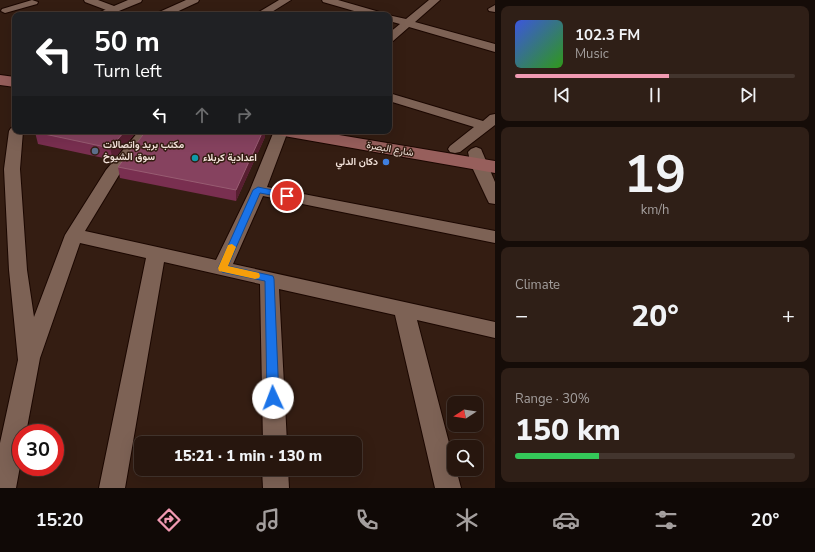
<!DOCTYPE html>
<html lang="en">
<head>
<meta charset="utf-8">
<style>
	:root { --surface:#27160e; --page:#2f1f17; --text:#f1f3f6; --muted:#a49f9e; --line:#43352e; --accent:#f19ab2 }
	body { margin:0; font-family:"Nunito Sans",Vazirmatn,sans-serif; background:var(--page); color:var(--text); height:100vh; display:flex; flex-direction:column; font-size:15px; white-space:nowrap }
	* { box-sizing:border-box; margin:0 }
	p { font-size:13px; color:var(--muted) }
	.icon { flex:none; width:22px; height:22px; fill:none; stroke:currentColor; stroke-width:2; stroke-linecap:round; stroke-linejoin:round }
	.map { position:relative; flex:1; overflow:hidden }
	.sheet { display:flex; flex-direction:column; gap:6px; padding:6px; background:#150c08; width:320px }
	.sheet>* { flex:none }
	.hud { position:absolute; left:12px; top:12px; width:380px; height:122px; border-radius:8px; box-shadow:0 4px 16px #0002,0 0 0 1px var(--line); background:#202124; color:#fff; overflow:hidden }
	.needle { width:26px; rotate:258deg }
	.buttons { position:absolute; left:447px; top:396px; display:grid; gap:8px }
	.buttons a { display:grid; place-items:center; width:36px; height:36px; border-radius:8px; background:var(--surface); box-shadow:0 4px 16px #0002,0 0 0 1px var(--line); font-size:20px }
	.speed { position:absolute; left:12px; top:424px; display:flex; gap:8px; font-size:20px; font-weight:700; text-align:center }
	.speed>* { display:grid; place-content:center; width:52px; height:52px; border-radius:50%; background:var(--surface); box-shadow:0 4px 16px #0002,0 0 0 1px var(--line); line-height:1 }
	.speed .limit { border:6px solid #d22; background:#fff; color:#111 }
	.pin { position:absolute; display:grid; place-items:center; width:34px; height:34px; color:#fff; margin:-17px; border:2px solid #fff; border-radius:50%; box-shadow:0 1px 4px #0007 }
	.me { position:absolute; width:44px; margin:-22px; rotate:358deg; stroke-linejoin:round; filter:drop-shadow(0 0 3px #0008) }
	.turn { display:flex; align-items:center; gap:14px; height:84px; padding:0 16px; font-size:18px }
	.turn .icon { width:52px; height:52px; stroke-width:2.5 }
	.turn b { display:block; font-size:28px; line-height:34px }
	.lanes { display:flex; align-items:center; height:38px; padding:0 16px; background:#0003; justify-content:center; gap:20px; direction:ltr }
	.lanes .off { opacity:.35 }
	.big { font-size:30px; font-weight:800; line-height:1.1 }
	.sheet .tile { flex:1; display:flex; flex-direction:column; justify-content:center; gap:6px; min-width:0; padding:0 14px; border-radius:8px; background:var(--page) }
	.sheet .dial { align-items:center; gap:0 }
	.dial b { font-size:52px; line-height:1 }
	.song { display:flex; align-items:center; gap:12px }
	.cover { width:48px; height:48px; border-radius:6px; background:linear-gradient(135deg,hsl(230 70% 55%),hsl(110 70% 35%)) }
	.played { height:4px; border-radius:2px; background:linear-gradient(90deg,var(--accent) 55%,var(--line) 55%) }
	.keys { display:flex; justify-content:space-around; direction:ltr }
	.heat { display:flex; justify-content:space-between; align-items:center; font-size:22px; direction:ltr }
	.charge { height:6px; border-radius:3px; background:linear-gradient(90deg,#34c759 30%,var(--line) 0) }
	.trip { position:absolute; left:134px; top:436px; width:228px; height:40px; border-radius:8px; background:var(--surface); box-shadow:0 4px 16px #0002,0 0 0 1px var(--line); font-weight:800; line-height:40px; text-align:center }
	.menu { display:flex; height:64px; justify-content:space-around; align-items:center; background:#100906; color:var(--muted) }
	.menu .icon { width:28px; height:28px }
	.menu .active { color:var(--accent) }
	.menu b { font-size:18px; color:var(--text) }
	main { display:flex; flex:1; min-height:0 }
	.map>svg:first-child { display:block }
</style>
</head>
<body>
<main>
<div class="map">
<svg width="495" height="488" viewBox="0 0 495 488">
	<rect width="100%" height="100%" fill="#341d12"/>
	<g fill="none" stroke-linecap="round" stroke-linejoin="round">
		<!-- pedestrian casing -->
		<g stroke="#1b0701" stroke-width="2">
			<g id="pedestrian">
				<polygon points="32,0 38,2 37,4 5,13 1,11 2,9"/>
				<polygon points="111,7 114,7 114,11 105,15 94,15"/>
			</g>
		</g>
		<!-- minor casing -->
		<g stroke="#1b0701" stroke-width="2">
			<g id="minor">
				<polygon points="84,0 98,0 114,6 128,0 142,0 141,2 114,13 85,2"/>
				<polygon points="186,0 199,0 198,2 170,15 156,15 157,13"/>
				<polygon points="279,0 291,0 267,15 254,15"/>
				<polygon points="322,0 338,0 383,13 384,15 368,15 323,2"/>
				<polygon points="429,0 440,0 415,22 495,44 495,52 409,27 393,41 389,42 389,33 400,24 389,21 388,15 406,19"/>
				<polygon points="495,5 495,12 489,11 488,9"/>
				<polygon points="389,93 483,121 490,115 495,114 495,125 460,152 455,153 450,152 448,149 450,146 474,127 389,101"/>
				<polygon points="15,127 15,131 23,131 20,169 27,270 34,317 65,235 106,170 139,131 154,131 119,175 85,231 216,260 250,190 274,131 288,131 267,187 495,231 495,243 263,196 233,264 495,322 495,338 417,320 454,462 454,469 456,469 461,488 435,488 395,315 279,289 287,443 263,443 260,284 164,262 125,488 99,488 146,258 80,243 40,358 26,433 21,433 21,461 16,488 0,488 0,443 18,360 9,270 4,169 9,131 11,128"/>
				<polygon points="476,147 481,149 495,182 495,204 489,203 487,199 471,165 468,152 471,149"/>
				<polygon points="262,469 288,469 289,488 263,488"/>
			</g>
		</g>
		<!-- secondary casing -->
		<g stroke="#1b0701" stroke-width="2">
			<g id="secondary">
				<polygon points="0,75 15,77 15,87 0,85"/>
				<polygon points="275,131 315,131 495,161 495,173 284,136 278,135"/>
			</g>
		</g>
		<!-- pedestrian -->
		<use href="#pedestrian" fill="#7d6255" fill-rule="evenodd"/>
		<!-- minor -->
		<use href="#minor" fill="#7d6255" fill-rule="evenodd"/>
		<!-- secondary -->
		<use href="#secondary" fill="#975f5c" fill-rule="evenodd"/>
	</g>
	<!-- wall -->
	<g fill="#792f50">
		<polygon points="36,131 137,131 113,160 38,144 35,132"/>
		<polygon points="265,137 236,201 120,178 118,167"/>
	</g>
	<!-- shaded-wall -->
	<g fill="#581f31">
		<polygon points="125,131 137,131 113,160 110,148"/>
		<polygon points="263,131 265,131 265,137 236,201 236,190"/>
	</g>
	<!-- building -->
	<g fill="#86425f" stroke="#985c72">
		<polygon points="36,131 125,131 110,148 35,132"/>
		<polygon points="146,131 263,131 236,190 118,167"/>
	</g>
	<!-- route -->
	<polygon fill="#1a73e8" stroke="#114b97" points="258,187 287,193 291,196 287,198 260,193 228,266 269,275 273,276 274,279 279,398 277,402 273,404 269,402 267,398 265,281 222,272 218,268 253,190"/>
	<!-- slow -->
	<polygon fill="#f59e0b" points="232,244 236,247 228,266 259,273 260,276 259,278 255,279 219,271 218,268 228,245"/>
	<!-- markers -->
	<circle fill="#5c6f8a" stroke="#341d12" stroke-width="1.5" cx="95" cy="151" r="4"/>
	<circle fill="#0f9aa8" stroke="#341d12" stroke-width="1.5" cx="195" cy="158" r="4"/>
	<circle fill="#3f7fe0" stroke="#341d12" stroke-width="1.5" cx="386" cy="162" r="4"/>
	<g text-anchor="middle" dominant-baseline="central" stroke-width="3" stroke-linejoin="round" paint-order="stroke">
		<!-- poi labels -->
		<g font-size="10" font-weight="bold" fill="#f4e4dc" stroke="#341d12" text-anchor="start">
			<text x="103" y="145">مكتب بريد واتصالات<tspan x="103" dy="12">سوق الشيوخ</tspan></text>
			<text x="203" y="158">اعدادية كربلاء</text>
			<text x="378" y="162" text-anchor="end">دكان الدلي</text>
		</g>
		<!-- street labels -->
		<g font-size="10" fill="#f4e4dc" stroke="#341d12">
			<text transform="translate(390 149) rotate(10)">شارع البصرة</text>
		</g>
	</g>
</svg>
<div class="buttons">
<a><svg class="needle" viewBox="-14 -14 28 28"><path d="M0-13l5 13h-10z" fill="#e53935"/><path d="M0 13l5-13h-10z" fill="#a49f9e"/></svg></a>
<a><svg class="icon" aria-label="search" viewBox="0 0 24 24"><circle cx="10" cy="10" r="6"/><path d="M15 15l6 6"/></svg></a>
</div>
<div class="speed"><div class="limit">30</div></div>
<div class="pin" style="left:287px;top:196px;background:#d93025"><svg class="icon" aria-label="arrive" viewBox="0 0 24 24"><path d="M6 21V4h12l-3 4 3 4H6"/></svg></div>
<svg class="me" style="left:273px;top:398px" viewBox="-20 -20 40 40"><circle r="19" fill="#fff"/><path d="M0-13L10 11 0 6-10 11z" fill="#1a73e8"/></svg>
<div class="trip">15:21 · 1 min · 130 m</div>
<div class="hud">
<div class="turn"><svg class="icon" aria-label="left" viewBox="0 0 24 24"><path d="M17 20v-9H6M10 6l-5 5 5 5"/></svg><div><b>50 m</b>Turn left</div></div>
<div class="lanes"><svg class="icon" aria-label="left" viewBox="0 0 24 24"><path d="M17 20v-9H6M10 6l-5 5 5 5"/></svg><svg class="icon off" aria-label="ahead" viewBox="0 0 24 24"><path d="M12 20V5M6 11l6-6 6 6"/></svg><svg class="icon off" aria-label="right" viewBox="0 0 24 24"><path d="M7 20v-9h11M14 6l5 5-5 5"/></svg></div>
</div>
</div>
<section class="sheet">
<div class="tile">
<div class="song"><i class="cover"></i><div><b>102.3 FM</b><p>Music</p></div></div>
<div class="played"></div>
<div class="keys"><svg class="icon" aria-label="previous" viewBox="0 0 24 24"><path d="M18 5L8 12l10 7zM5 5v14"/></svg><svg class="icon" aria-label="pause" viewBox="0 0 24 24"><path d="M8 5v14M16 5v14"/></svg><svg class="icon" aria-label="next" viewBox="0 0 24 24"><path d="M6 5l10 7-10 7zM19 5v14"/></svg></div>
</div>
<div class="tile dial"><b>19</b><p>km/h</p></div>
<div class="tile"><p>Climate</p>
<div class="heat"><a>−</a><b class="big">20°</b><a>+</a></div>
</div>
<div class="tile"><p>Range · 30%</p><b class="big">150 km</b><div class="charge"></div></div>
</section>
</main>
<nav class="menu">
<b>15:20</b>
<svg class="icon active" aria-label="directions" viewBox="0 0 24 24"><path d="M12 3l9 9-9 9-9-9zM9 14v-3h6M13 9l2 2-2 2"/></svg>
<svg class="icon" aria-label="music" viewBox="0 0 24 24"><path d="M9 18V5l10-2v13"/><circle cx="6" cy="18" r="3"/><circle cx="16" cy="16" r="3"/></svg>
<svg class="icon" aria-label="phone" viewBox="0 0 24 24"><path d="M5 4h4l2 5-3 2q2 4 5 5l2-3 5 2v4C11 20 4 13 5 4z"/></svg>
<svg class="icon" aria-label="climate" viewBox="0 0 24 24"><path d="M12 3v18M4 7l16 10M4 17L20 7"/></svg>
<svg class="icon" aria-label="car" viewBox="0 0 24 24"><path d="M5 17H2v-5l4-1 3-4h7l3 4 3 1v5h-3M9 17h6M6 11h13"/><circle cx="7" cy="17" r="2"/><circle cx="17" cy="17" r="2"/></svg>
<svg class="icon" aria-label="filters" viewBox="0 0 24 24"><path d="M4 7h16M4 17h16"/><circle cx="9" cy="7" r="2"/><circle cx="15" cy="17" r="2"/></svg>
<b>20°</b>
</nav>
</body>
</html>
